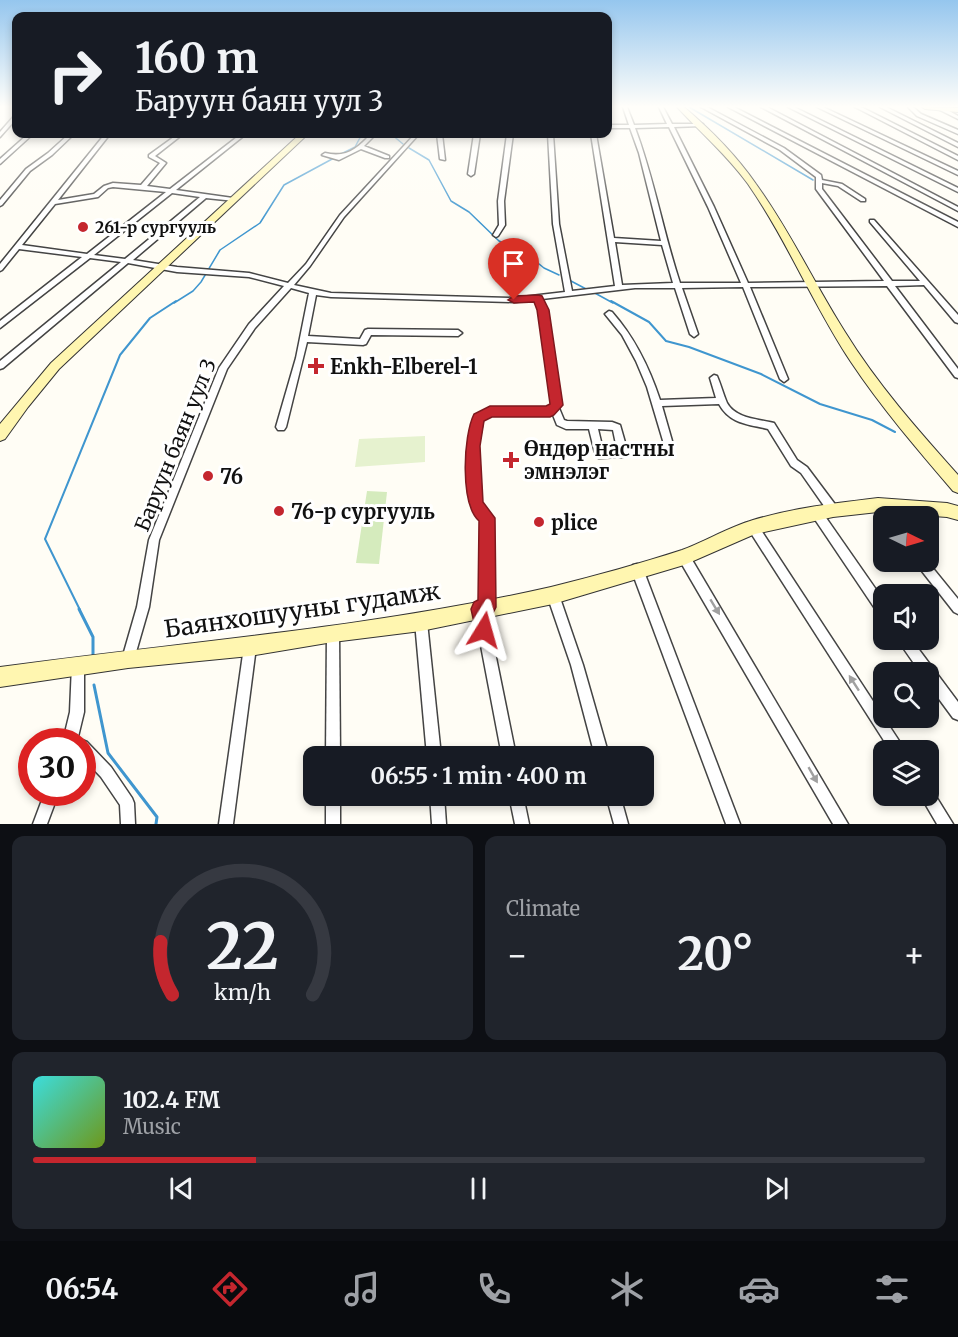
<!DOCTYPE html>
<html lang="en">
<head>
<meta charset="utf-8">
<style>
	:root { --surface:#171b24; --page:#20242c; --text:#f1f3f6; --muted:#9ea1a6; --line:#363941; --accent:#c4262e }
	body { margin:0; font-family:Merriweather,serif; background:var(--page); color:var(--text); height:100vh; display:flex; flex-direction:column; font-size:22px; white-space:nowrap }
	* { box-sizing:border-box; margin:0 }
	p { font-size:20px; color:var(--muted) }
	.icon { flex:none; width:33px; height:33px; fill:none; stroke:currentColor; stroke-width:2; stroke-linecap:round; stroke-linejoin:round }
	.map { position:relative; height:824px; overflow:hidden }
	.sheet { display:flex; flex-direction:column; gap:12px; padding:12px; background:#0d0f14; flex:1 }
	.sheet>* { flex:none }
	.guide { position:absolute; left:12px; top:12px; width:600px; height:126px; border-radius:12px; box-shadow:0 3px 9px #0003; background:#171b24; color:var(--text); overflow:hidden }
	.needle { width:39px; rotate:95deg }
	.buttons { position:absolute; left:873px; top:506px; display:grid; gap:12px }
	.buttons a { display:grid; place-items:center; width:66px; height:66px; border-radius:12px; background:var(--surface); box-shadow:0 3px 9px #0003; font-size:30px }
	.speed { position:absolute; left:18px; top:728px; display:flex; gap:12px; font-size:30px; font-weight:700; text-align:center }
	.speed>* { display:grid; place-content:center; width:78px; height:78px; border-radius:50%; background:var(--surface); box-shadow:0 3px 9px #0003; line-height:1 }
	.speed .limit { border:9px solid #d22; background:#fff; color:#111 }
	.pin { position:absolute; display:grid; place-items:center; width:51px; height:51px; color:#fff; margin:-62px -26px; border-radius:50% 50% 50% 0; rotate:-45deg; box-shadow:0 0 6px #0007 }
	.pin .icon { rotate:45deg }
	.me { position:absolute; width:66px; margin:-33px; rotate:8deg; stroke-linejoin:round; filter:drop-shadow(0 0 4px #0008) }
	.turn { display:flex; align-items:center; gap:21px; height:126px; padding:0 24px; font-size:27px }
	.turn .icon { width:78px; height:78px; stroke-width:2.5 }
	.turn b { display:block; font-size:42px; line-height:51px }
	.big { font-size:45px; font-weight:700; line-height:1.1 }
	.sheet .card { flex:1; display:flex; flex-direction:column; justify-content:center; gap:9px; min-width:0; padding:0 21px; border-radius:12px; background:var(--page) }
	.sheet .dial { align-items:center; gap:0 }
	.dial svg { height:156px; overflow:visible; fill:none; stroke:var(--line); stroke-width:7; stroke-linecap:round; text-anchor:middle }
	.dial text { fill:var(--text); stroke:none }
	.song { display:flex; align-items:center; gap:18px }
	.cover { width:72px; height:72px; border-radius:9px; background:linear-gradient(135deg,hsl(180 70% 55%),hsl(80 70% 35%)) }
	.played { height:6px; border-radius:3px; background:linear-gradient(90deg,var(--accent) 25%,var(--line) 25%) }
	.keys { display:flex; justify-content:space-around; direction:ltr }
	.heat { display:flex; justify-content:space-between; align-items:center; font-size:33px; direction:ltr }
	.sheet .tiles { flex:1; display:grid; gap:12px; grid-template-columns:1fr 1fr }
	.card:last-child { grid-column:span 2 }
	.trip { position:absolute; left:303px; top:746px; width:351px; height:60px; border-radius:12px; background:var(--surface); box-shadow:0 3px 9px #0003; font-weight:700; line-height:60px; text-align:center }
	.tabs { display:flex; height:96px; justify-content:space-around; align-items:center; background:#090b0e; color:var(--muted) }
	.tabs .icon { width:42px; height:42px }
	.tabs .active { color:var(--accent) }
	.tabs b { font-size:27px; color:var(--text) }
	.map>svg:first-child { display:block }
</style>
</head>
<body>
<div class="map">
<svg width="958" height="824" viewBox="0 0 958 824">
	<rect width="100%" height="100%" fill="#fffdf5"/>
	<!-- green -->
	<polygon fill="#d5ebbd" points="367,491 387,492 379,564 356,563"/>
	<!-- pitch -->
	<polygon fill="#e6f2cf" points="425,436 425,462 355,467 359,439"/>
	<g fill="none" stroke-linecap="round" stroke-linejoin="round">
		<!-- stream-far2 -->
		<g stroke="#3f96cf" stroke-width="1.5">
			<polyline points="689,107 813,180"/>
			<polyline points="391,134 403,144"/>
			<polyline points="409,148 429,160 451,201 469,212 499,241 523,251 544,268 559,275"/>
			<polyline points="339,155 355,147 362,134"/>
			<polyline points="571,281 588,290"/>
			<polyline points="593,292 613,303"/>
			<polyline points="174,303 193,291 201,282 220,250 260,223 284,185 334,158"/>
		</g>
		<!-- stream-far1 -->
		<g stroke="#3f96cf" stroke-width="2">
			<polyline points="611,301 649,322 666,341 689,347 761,374 820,404 872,420 895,432"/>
			<polyline points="80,610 45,539 120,355 150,318 176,301"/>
		</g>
		<!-- stream -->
		<g stroke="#3f96cf" stroke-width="3">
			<polyline points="79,609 93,637 93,655"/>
			<polyline points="94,685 108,753 157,817 156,824"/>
		</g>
		<!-- street casing -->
		<g stroke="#444" stroke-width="3">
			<g id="street">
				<path d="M 623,107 L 627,107 L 634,125 L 667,124 L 659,107 L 663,107 L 672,124 L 703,124 L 703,125 L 701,126 L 674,127 L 714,207 L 748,283 L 884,281 L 816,189 L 816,177 L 780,150 L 701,107 L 707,107 L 784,148 L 821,175 L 822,180 L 842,184 L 865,199 L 865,201 L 861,201 L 838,186 L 822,183 L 822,189 L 892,281 L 920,281 L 870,222 L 870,220 L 874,220 L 958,315 L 958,323 L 955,322 L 924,285 L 895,286 L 958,369 L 958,378 L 955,377 L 887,286 L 750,287 L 788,379 L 784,382 L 780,379 L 743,287 L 682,288 L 698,334 L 694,337 L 690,334 L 675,288 L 635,288 L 542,299 L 547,310 L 561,405 L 559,408 L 564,420 L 567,421 L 612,422 L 620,425 L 628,453 L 626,456 L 623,457 L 599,458 L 596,457 L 589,429 L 566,429 L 557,425 L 553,415 L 491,415 L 483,420 L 478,448 L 478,485 L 482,505 L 492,518 L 493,607 L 491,611 L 487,613 L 516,756 L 502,756 L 474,609 L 476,605 L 481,604 L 482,520 C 460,500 467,444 474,418 L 476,415 L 490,409 L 548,409 L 552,404 L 539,310 L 535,300 L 514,302 L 331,297 L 316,295 L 308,336 L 360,339 L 365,330 L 368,329 L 458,330 L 462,333 L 458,336 L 371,335 L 366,344 L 363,345 L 307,342 L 286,427 L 284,430 L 278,430 L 276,427 L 296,358 L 309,293 L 291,288 L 255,328 L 227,369 L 159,540 L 149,607 L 134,659 L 132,663 L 128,665 L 124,663 L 122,659 L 137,607 L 149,540 L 219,368 L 249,324 L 284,286 L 249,277 L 177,272 L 128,263 L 3,368 L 0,369 L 0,361 L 121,262 L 90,258 L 0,328 L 0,321 L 82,257 L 19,249 L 2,270 L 0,271 L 0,264 L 105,134 L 110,134 L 58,200 L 94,194 L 104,186 L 113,183 L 141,185 L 160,163 L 149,157 L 149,155 L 178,134 L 183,134 L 155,156 L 166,163 L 147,186 L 170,189 L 241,134 L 246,134 L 176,190 L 233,198 L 236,200 L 235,201 L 206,198 L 133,260 L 177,267 L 249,273 L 288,283 L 306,264 L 340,215 L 415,134 L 419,134 L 344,217 L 310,266 L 294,285 L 331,293 L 514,298 L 565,292 L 553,224 L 548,134 L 553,134 L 559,224 L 572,291 L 615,286 L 591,134 L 596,134 L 614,238 L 661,241 L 639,153 L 630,128 L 608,128 L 608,125 L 629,125 ZM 669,127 L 708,207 L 741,283 L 680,283 C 663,232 654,178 635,128 ZM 113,187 L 166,192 L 87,254 L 22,245 L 55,204 L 98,197 L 108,188 ZM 172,193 L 200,197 L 125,259 L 94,255 ZM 615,242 L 662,245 L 673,283 L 622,285 ZM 598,429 L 613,430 L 617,449 L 603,450 Z"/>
				<polygon points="728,107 734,107 958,222 958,227"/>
				<polygon points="761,107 767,107 958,207 958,211"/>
				<polygon points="788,107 794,107 958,188 958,192"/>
				<polygon points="817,107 823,107 958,171 958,175"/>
				<polygon points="855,107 861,107 958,156 958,160"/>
				<polygon points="880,107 886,107 958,143 958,147"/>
				<polygon points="908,107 913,107 921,114 958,130 958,134 917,116"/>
				<polygon points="940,108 944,108 958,116 958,119 940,110"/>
				<polygon points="14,116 16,116 16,119 0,137 0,132"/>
				<polygon points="28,134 33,134 0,164 0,159"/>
				<polygon points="69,134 74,134 52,155 30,171 2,205 0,206 0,200 26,169 48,153"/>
				<path d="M 371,134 L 376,134 L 364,146 L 389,156 L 389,158 L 385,158 L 361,149 L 339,160 L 322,155 L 325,153 C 346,158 357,149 371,134 Z"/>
				<polygon points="437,134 442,134 445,160 440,159"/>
				<polygon points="474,134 480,134 474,174 471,176 468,174"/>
				<polygon points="507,134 513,134 504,201 505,225 498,236 496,237 493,235 499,225 498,201"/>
				<path d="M 609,311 L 612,312 C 635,338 649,367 660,400 L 716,398 L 710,378 L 714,375 L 717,376 C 721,385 723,394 727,403 C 736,419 759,419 774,423 L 797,460 L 807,467 L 837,507 L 838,510 L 837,513 L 833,515 L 829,513 L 801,473 L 791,466 L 768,429 C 748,424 730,424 719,404 L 662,406 L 672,441 L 670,444 L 664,444 L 647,387 L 636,361 L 622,335 L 605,314 Z"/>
				<polygon points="818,510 822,512 884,601 884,618 880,616 814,518 813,515 814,512"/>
				<polygon points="753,522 757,524 905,750 890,750 749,530 748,527 749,524"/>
				<polygon points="684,552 688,553 848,824 833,824 680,561 678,557 680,553"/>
				<polygon points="914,561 927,561 958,599 958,614 954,612"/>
				<polygon points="637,564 641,565 643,569 740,824 726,824 631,569 633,565"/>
				<polygon points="553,589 557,591 559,595 583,665 609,756 595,756 571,665 547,595 549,591"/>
				<polygon points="421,616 425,618 427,622 441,756 427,756 415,622 417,618"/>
				<polygon points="333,627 337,629 339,633 340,756 326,756 327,633 329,629"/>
				<polygon points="897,639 911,639 958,702 958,720 953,718 928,684 928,672 920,672"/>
				<polygon points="250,641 254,643 256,647 233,824 219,824 244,647 246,643"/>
				<polygon points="78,659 82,661 84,665 84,712 77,741 63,741 70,712 72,665 74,661"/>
				<polygon points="82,740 87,742 111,767 132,798 134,803 135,824 121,824 120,805 101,777 82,757 82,741 80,741"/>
				<polygon points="928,788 932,790 953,824 937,824 920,795 928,795"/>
				<polygon points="45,792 59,792 47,824 33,824"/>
				<rect x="326" y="795" width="14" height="29"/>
				<polygon points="430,795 444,795 446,824 432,824"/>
				<polygon points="509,795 523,795 529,824 515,824"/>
				<polygon points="606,795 620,795 628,824 614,824"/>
			</g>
		</g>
		<!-- secondary casing -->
		<g stroke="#333" stroke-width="2">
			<g id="secondary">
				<path d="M 677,107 L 684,107 C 711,130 736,155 756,184 C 790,231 814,283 845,332 C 877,384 918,430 958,475 L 958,493 L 953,491 C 917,449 881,407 851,362 C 813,305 787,240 748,184 C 727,155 701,133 677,107 Z"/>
				<polygon points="922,107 958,108 958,112 925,109"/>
				<polygon points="300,134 308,134 59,369 28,407 5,439 0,441 0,424 51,363"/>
				<path d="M 878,498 L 947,503 L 958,506 L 958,520 L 947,517 L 878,512 L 833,517 L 755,534 L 684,565 L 553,604 L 421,631 L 333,642 L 250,656 L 128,668 L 0,687 L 0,667 C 184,642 370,628 551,587 C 592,577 642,563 682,550 C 706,541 729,527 753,520 C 793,508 836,503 878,498 Z"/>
			</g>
		</g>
		<!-- street -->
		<use href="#street" fill="#fff" fill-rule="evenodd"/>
		<!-- secondary -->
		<use href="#secondary" fill="#fff6b0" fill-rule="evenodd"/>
	</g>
	<!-- one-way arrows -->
	<defs><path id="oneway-solid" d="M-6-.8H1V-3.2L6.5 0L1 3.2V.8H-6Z" transform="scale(1.5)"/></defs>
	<g fill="#a0a0a0">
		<use href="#oneway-solid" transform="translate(715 607) rotate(59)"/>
		<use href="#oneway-solid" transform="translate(854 683) rotate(-123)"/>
		<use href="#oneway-solid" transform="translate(813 775) rotate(60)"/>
	</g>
	<!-- sky -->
	<linearGradient id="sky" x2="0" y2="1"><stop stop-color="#95c6ee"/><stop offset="0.48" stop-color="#fffefa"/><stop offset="1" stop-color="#fffefa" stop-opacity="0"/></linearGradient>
	<rect width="958" height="222" fill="url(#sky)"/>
	<!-- route -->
	<path fill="#c4262e" stroke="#7f191e" stroke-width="1.5" d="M 538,295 L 542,296 L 549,310 L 563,405 L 554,415 L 550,417 L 492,417 L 484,421 L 480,446 L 483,502 L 495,518 L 496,607 L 493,613 L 490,615 L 493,630 L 490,636 L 484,639 L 477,636 L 471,609 L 474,602 L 478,600 L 479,521 C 460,504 463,436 474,414 L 490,406 L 546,406 L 550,404 L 537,310 L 534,302 L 514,303 L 508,300 L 514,296 Z"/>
	<!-- markers -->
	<g fill="#c4262e" stroke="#fff" stroke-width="2">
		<circle cx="83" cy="227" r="6"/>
		<path d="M313 357h6v6h6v6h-6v6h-6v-6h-6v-6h6z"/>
		<path d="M508 451h6v6h6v6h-6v6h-6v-6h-6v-6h6z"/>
		<circle cx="208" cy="476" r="6"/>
		<circle cx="279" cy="511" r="6"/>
		<circle cx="539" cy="522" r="6"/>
	</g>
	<g text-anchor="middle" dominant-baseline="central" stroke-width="6" stroke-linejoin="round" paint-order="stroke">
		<!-- far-poi labels -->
		<g font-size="16" font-weight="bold" fill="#111" stroke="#fff" text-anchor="start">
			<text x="95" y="227">261-р сургууль</text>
		</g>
		<!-- poi labels -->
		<g font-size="20" font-weight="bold" fill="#111" stroke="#fff" text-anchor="start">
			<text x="330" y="366">Enkh-Elberel-1</text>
			<text x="524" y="448">Өндөр настны<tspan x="524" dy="23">эмнэлэг</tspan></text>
			<text x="220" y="476">76</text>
			<text x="291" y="511">76-р сургууль</text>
			<text x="551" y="522">plice</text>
		</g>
		<!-- street labels -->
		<g font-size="20" fill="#111" stroke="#fff">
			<text transform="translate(175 445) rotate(-68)">Баруун баян уул 3</text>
		</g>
		<!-- near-street labels -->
		<g font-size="24" fill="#111" stroke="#fff">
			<text transform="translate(302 610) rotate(-8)">Баянхошууны гудамж</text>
		</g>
	</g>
</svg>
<div class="buttons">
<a><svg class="needle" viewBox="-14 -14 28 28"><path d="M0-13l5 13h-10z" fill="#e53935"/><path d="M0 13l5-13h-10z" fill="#9ea1a6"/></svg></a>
<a><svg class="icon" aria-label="sound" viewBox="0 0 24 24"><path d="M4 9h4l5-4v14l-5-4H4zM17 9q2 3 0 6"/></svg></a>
<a><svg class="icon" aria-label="search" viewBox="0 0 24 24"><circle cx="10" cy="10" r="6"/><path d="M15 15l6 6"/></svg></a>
<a><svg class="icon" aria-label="layers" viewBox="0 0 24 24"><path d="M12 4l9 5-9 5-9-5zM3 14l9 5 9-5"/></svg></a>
</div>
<div class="speed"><div class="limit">30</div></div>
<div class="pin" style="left:514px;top:300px;background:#d93025"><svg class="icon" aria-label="arrive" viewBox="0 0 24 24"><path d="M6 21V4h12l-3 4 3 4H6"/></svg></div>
<svg class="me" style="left:484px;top:630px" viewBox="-20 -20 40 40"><path d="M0-17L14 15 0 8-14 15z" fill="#c4262e" stroke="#fff" stroke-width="4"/></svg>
<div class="trip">06:55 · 1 min · 400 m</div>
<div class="guide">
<div class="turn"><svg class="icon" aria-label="right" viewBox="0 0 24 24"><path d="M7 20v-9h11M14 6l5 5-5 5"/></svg><div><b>160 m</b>Баруун баян уул 3</div></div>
</div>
</div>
<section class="sheet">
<div class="tiles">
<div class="card dial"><svg viewBox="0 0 100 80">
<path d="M14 69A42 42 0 1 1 86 69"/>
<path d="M14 69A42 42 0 0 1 8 42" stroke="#c4262e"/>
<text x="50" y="56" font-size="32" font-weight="700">22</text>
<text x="50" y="72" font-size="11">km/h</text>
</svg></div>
<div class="card"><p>Climate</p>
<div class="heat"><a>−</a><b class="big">20°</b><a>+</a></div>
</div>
<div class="card">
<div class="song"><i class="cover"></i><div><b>102.4 FM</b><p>Music</p></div></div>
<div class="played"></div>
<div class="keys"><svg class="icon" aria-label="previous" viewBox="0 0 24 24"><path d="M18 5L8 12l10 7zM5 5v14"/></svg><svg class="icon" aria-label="pause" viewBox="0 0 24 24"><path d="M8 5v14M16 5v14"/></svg><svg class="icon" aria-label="next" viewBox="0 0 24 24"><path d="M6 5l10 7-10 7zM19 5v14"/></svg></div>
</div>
</div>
</section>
<nav class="tabs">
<b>06:54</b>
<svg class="icon active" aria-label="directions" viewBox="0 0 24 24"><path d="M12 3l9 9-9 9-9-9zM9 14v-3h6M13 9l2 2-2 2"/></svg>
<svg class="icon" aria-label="music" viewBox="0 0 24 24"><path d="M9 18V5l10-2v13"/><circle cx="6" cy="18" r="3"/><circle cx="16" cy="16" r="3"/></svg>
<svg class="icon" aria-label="phone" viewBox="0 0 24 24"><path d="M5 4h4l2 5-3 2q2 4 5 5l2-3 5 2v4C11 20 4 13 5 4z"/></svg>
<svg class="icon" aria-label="climate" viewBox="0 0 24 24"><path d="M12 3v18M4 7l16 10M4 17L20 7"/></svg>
<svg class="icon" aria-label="car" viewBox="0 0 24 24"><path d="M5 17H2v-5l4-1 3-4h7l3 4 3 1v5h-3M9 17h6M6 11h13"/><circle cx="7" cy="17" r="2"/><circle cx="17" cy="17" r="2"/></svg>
<svg class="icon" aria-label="filters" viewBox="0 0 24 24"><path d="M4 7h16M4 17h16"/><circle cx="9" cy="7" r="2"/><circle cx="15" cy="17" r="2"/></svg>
</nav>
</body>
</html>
